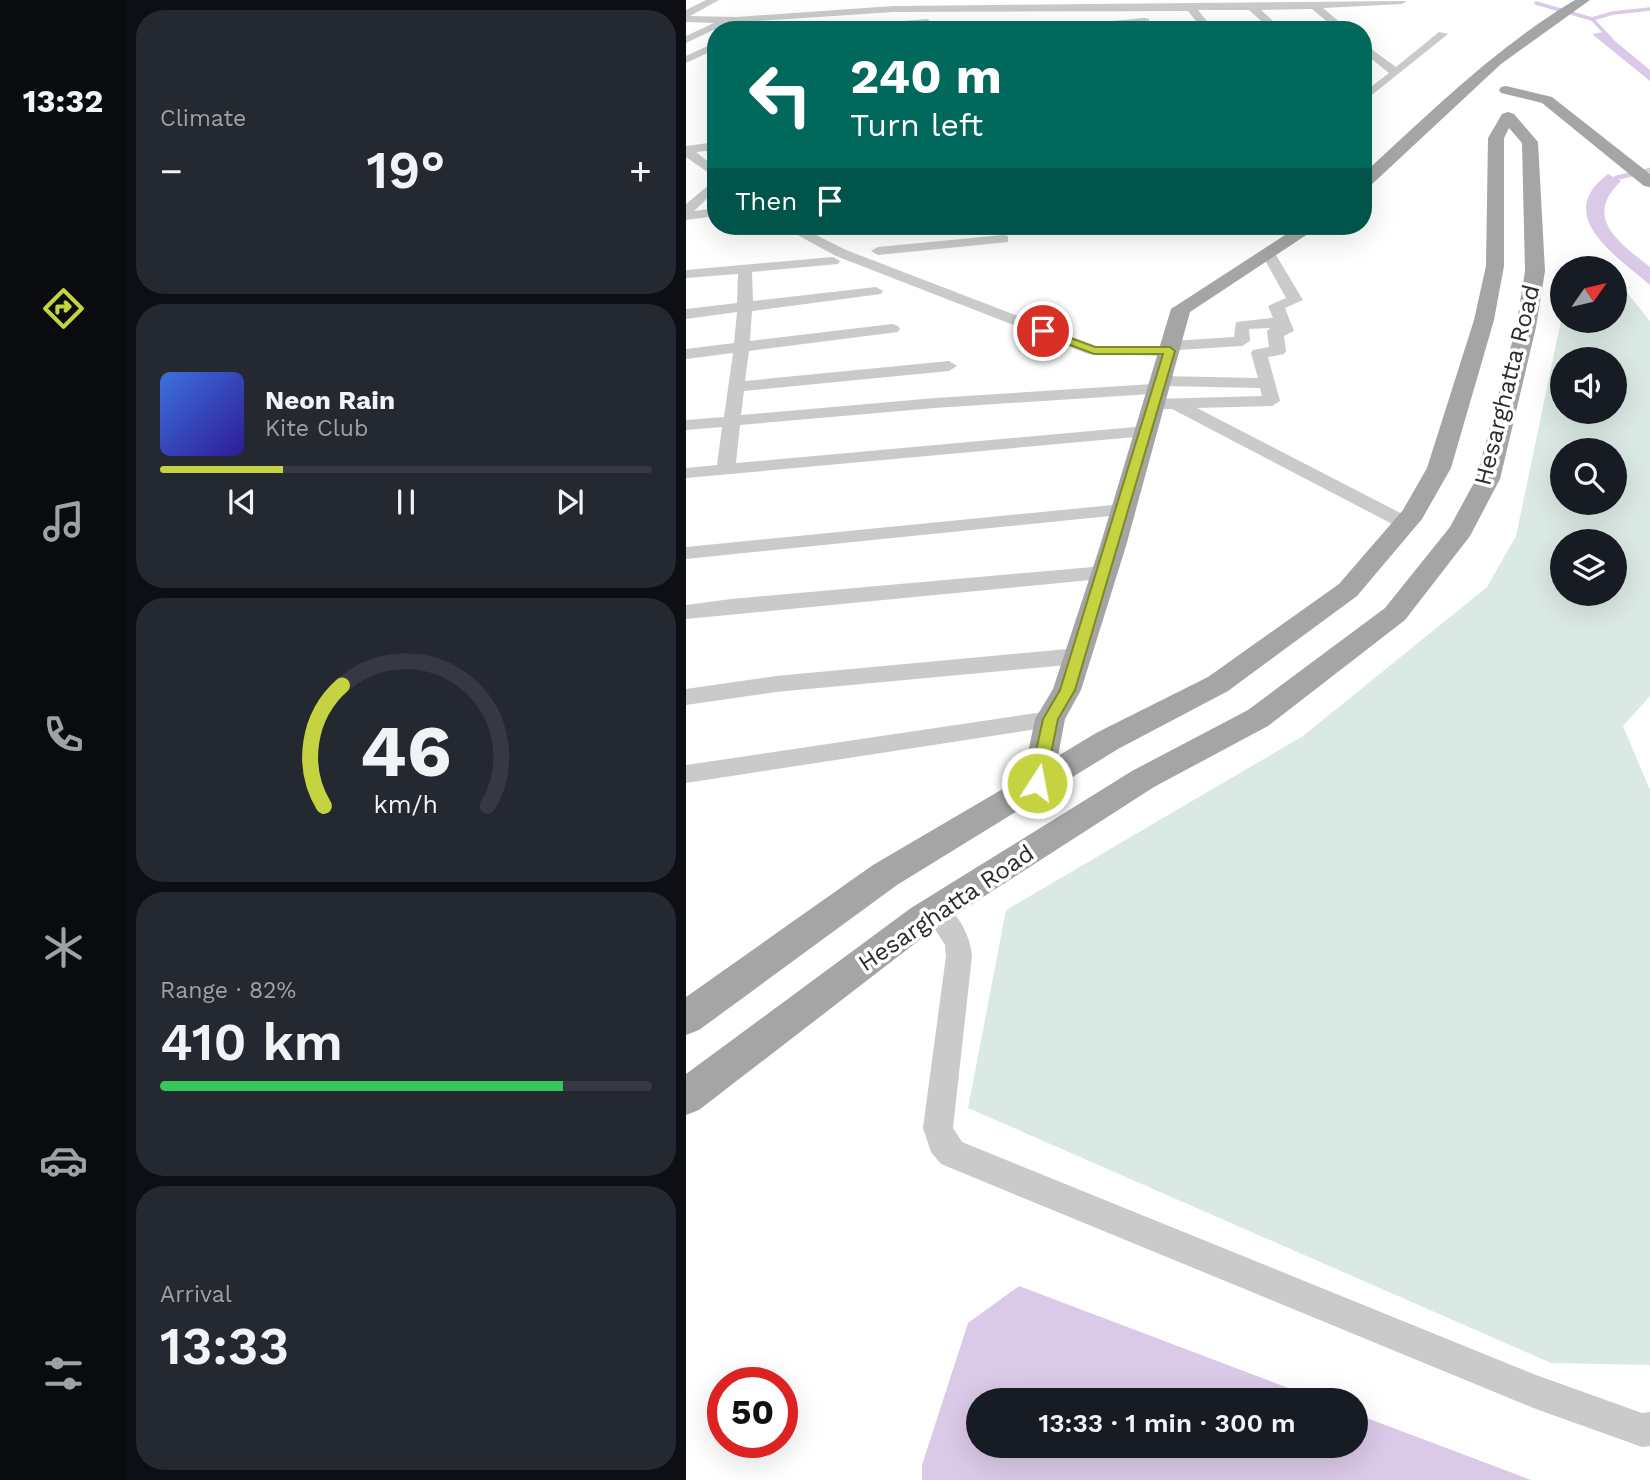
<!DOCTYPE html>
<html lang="en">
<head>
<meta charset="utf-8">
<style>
	:root { --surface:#171b24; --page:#242831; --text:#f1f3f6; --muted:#9ea1a6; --line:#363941; --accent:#c4d33f }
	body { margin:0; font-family:"Work Sans",sans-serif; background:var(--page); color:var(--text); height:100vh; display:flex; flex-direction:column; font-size:26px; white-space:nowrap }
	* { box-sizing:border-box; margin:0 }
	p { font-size:23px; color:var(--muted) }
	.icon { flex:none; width:38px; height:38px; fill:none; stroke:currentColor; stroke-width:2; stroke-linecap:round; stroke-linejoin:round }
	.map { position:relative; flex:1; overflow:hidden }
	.drawer { display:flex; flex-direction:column; gap:10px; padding:10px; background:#0d0f14; width:560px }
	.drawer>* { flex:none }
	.guide { position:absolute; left:21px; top:21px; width:665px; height:214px; border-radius:28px; box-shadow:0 7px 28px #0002; background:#00695c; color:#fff; overflow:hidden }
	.needle { width:46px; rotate:56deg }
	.buttons { position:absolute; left:864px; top:256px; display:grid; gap:14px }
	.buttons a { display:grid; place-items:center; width:77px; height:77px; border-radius:50%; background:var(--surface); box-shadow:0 7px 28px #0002; font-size:35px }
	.speed { position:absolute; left:21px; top:1367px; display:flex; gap:14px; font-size:35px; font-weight:700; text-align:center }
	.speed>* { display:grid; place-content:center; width:91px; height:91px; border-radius:50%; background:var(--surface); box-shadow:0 7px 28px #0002; line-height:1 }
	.speed .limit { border:10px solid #d22; background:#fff; color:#111 }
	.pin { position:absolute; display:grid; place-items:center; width:60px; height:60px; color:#fff; margin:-30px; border:4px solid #fff; border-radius:50%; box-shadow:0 2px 7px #0007 }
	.me { position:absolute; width:77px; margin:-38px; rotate:11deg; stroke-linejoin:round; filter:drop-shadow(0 0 5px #0008) }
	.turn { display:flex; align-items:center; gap:24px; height:147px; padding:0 28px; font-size:32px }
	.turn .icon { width:91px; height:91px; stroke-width:2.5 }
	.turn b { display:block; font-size:49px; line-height:60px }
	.then { display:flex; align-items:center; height:66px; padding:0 28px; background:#0003; gap:14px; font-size:26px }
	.big { font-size:52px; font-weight:600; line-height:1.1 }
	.drawer .card { flex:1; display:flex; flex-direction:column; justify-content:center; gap:10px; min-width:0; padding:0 24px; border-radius:28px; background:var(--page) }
	.drawer .dial { align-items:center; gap:0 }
	.dial svg { height:182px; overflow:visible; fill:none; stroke:var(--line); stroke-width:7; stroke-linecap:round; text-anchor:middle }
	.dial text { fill:var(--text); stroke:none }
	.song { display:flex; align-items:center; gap:21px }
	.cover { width:84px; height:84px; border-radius:10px; background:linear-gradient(135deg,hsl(220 70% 55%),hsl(250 70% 35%)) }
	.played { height:7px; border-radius:4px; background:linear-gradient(90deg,var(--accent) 25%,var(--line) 25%) }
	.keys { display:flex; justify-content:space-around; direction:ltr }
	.heat { display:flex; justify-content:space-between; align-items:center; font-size:38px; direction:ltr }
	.charge { height:10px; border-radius:5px; background:linear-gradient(90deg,#34c759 82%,var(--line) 0) }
	.trip { position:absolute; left:280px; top:1388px; width:402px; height:70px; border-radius:35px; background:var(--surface); box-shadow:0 7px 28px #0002; font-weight:600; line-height:70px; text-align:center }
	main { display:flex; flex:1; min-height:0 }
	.tabs { display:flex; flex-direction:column; width:126px; justify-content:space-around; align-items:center; background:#090b0e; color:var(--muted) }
	.tabs .icon { width:49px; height:49px }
	.tabs .on { color:var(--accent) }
	.tabs b { font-size:32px; color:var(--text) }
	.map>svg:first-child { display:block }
</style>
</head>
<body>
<main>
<nav class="tabs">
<b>13:32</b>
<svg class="icon on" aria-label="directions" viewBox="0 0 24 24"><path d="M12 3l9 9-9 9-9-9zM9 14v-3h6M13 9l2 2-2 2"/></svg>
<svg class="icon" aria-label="music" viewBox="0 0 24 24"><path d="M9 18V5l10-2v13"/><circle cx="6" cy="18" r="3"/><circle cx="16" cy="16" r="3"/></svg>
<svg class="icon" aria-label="phone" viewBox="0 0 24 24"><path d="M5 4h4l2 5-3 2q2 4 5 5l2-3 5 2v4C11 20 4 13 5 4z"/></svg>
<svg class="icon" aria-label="climate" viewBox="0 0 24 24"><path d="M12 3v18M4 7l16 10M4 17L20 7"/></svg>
<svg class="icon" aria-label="car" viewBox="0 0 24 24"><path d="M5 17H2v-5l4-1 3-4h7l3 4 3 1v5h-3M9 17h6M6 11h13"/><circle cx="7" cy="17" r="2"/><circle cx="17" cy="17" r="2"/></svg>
<svg class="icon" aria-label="filters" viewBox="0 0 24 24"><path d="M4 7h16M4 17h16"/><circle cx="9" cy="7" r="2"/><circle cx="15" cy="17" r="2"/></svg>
</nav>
<section class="drawer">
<div class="card"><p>Climate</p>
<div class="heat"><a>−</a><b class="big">19°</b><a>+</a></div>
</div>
<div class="card">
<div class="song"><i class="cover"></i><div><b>Neon Rain</b><p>Kite Club</p></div></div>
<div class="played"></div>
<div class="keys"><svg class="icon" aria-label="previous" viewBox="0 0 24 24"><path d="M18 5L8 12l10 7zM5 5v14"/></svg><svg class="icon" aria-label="pause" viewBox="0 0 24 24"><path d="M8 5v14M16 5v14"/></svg><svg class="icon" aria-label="next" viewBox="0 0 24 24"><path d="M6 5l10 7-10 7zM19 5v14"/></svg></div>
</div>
<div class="card dial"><svg viewBox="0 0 100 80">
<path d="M14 69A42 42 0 1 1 86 69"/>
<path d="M14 69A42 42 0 0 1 22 16" stroke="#c4d33f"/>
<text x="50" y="56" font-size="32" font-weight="700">46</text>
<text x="50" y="72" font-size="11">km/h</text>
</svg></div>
<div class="card"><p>Range · 82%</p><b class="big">410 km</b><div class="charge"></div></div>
<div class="card"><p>Arrival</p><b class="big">13:33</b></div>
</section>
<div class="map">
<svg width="964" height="1480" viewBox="0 0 964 1480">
	<rect width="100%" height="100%" fill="#fff"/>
	<!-- green -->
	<path fill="#dbe9e4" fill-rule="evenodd" d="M 929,278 L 964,321 L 964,696 L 937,726 L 964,790 L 964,1365 L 865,1363 L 282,1108 L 320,910 L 617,736 L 801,587 L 830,536 L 877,311 L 877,320 L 929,320 ZM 877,359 L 929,359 L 929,411 L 877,411 ZM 877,450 L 929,450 L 929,502 L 877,502 ZM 877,541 L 929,541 L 929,593 L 877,593 Z"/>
	<!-- water -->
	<g fill="#dac9e7">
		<polygon points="918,32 964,70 964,81 906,34"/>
		<path d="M 922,174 L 935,181 C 896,218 934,243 964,267 L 964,285 C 931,256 866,216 922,174 Z"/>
		<polygon points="333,1286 634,1400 292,1400 292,1446 670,1446 670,1414 845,1480 236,1480 236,1465 282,1323"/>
	</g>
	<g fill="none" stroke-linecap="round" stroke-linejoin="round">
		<!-- stream-far1 -->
		<g stroke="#dac9e7" stroke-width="3.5">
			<polyline points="850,3 906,19 925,39"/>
			<polyline points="906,19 927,13 964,9"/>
		</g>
		<!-- stream -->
		<polyline stroke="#dac9e7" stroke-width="4.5" points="926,183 930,178 964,170"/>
		<!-- minor -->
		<g fill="#cacaca" fill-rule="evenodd">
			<polygon points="20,0 33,0 4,16 50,17 207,6 721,1 716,4 637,8 663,30 651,30 626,9 575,10 597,30 585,30 563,10 512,10 528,30 517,30 502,11 207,12 42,23 0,43 0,36 28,23 0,22 0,10"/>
			<polygon points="459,18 463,19 463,23 395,30 352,30 357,27"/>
			<polygon points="241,19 246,22 245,24 187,30 143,30 148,27"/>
			<polygon points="753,32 762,34 677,102 677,93 703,73 677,52 677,43 710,67"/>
			<polygon points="30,42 30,49 0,63 0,56"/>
			<polygon points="30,142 30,150 10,152 30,168 30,178 0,157 0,146"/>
			<polygon points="30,179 30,190 8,211 30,208 30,216 0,220 0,204"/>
			<polygon points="95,226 112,226 160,250 410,346 477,346 485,341 548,337 550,322 587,318 582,306 600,298 575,253 577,250 587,250 617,300 599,308 608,331 598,336 600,351 598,354 582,357 594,401 586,406 511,408 726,519 728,523 726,527 712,527 486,409 468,409 460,404 468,399 576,396 574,388 475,386 467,381 475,376 572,378 565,353 567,350 583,347 581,331 584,328 563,329 564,341 556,346 492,350 490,354 484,356 402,354 150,256"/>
			<polygon points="590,226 608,226 622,234 615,238"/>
			<polygon points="317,235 322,236 322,242 192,255 185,251 192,247"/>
			<polygon points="147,257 154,261 152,264 66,272 67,301 190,287 197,291 195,294 66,311 64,341 206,324 212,326 214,329 212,332 63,351 59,381 263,361 271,366 263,371 58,391 55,415 249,398 467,384 480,391 472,396 465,394 249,408 54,425 50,463 460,426 469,431 460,436 0,478 0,468 31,465 36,427 0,430 0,420 38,417 47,353 0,359 0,349 48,343 51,312 0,319 0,309 51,303 52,274 0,278 0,270"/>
			<polygon points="437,504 446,510 444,514 0,559 0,547"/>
			<polygon points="418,566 425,568 428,573 425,578 0,619 0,605 45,599"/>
			<polygon points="392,648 400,651 403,656 400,661 392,664 90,692 0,705 0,689 90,676"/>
			<polygon points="364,711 372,713 375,719 372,725 364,727 0,783 0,765"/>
			<path d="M 250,899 C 269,906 285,936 286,956 L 267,1128 L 276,1142 L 850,1375 L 956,1413 L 964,1412 L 964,1446 L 956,1447 L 850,1409 L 255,1164 L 245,1152 L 237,1128 L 260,956 L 259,945 L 237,910 L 241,902 Z"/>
		</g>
		<!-- major -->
		<g fill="#a5a5a5" fill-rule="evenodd">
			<path d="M 889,0 L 904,0 L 815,64 L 683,187 L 677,188 L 677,174 C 745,112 810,47 889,0 Z"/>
			<polygon points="820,86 866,97 964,174 964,187 958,186 856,103 815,93 813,90 815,87"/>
			<polygon points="822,112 828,114 852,142 859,271 850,327 814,479 784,536 719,620 582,726 468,787 249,928 13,1110 0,1115 0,1074 225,908 446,771 562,710 699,608 764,527 790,479 830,327 839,271 836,143 823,128 818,138 818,266 808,320 765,468 736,519 671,596 542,691 432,749 211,885 13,1030 0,1035 0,997 187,865 337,777 349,719 367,689 414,546 485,309 613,226 634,226 504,312 440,546 395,690 379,719 372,756 410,733 522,677 653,584 717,510 741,468 788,320 800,266 802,138 816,114"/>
		</g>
	</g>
	<!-- route -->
	<polygon fill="#c4d33f" stroke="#7f8929" stroke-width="2" points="357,328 409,347 484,347 489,351 389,690 372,719 359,783 351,790 343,783 357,719 374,690 477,354 408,354 353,333 353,329"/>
	<g text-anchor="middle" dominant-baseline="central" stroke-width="7" stroke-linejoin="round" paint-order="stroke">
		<!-- street labels -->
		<g font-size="24" fill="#2d2d2d" stroke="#fff">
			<text transform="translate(821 385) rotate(-76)">Hesarghatta Road</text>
			<text transform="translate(260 908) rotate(-34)">Hesarghatta Road</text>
		</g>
	</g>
</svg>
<div class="buttons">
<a><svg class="needle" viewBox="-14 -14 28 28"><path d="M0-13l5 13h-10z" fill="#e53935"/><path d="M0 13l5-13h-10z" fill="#9ea1a6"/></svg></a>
<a><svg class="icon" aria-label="sound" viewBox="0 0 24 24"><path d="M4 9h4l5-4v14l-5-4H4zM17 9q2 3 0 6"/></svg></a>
<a><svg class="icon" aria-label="search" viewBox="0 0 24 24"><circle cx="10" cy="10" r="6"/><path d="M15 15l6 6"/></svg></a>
<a><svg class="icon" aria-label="layers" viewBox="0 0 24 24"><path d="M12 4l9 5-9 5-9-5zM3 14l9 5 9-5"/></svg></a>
</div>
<div class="speed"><div class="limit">50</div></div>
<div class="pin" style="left:357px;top:331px;background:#d93025"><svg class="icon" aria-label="arrive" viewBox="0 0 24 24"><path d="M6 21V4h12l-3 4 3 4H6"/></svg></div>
<svg class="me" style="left:351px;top:783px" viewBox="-20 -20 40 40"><circle r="17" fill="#c4d33f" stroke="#fff" stroke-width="3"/><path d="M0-11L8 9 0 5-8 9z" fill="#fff"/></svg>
<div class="trip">13:33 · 1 min · 300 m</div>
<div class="guide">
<div class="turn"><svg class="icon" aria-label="left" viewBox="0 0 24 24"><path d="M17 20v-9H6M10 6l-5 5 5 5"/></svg><div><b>240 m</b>Turn left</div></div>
<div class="then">Then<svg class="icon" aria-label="arrive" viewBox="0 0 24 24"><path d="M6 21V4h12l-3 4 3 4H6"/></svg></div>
</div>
</div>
</main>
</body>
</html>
